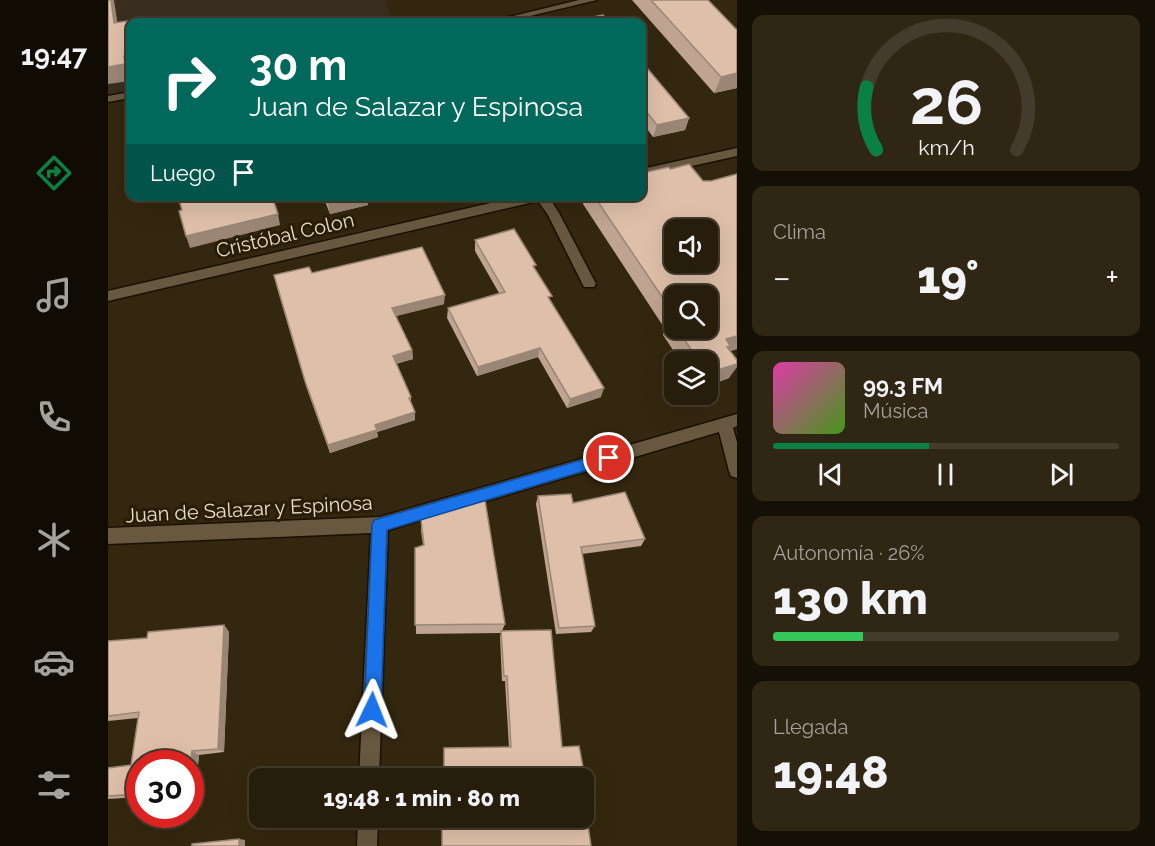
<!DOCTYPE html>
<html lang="es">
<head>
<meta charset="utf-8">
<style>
	:root { --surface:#271d0b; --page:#2f2614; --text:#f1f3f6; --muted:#a4a29d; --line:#433b2c; --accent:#0b8043 }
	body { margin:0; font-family:Raleway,sans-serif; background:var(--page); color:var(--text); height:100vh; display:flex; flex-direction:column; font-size:22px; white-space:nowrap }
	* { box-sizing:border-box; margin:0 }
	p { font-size:20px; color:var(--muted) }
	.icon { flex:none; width:33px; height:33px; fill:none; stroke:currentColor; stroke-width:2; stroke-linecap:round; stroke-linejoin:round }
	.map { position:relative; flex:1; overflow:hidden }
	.side { display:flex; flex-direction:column; gap:15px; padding:15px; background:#151006; width:418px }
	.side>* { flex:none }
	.banner { position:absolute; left:18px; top:18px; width:520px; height:183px; border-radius:12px; box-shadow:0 6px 24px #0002,0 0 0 2px var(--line); background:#00695c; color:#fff; overflow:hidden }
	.fabs { position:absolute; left:556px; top:219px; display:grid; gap:12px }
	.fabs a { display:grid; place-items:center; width:54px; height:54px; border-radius:12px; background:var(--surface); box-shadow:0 6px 24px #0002,0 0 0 2px var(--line); font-size:30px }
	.speed { position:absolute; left:18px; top:750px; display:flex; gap:12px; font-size:30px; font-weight:700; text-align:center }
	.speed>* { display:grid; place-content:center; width:78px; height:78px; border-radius:50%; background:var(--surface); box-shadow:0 6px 24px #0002,0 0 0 2px var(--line); line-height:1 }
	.speed .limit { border:9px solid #d22; background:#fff; color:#111 }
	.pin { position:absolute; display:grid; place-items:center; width:51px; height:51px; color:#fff; margin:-26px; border:3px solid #fff; border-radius:50%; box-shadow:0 2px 6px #0007 }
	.me { position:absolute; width:66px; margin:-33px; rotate:2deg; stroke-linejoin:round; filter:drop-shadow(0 0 4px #0008) }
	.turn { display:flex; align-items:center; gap:21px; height:126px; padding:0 24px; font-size:27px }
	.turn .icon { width:78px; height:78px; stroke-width:2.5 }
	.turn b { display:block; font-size:42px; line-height:51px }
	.then { display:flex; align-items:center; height:57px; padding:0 24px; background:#0003; gap:12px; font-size:22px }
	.big { font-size:45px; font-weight:800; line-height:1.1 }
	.side .card { flex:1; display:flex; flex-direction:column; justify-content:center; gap:9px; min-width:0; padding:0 21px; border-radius:12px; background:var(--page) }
	.side .dial { align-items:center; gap:0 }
	.dial svg { height:156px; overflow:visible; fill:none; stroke:var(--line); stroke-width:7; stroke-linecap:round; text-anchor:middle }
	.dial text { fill:var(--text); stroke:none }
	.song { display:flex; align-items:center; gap:18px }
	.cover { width:72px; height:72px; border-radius:9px; background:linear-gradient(135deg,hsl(320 70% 55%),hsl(100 70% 35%)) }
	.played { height:6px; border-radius:3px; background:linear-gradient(90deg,var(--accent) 45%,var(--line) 45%) }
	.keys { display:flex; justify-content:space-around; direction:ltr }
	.heat { display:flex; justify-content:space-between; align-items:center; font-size:33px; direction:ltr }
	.charge { height:9px; border-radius:4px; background:linear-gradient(90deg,#34c759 26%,var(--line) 0) }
	.trip { position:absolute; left:141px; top:768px; width:345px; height:60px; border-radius:12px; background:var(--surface); box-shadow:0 6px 24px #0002,0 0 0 2px var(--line); font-weight:800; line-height:60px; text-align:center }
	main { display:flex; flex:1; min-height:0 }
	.tabs { display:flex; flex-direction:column; width:108px; justify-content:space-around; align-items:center; background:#100c04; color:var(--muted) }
	.tabs .icon { width:42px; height:42px }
	.tabs .on { color:var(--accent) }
	.tabs b { font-size:27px; color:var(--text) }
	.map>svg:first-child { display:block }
</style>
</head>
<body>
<main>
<nav class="tabs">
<b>19:47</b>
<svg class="icon on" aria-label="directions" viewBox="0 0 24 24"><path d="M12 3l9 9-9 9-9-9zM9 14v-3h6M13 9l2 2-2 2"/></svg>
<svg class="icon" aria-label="music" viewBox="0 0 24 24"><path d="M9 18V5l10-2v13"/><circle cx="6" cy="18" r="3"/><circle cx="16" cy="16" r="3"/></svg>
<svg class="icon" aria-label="phone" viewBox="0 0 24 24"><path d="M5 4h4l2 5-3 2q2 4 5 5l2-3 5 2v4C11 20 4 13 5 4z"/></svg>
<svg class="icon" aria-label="climate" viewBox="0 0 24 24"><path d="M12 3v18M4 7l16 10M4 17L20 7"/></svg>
<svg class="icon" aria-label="car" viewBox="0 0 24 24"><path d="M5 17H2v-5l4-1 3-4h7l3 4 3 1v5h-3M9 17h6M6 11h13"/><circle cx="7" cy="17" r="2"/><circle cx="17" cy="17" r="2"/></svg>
<svg class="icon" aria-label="filters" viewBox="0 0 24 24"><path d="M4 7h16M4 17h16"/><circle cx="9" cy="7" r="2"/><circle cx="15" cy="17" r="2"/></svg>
</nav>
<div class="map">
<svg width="629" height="846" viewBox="0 0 629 846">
	<rect width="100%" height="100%" fill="#34270f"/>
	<!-- industrial -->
	<polygon fill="#392e1f" points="0,0 277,0 287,22 22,22 22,92 0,96"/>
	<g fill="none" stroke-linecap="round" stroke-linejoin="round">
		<!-- minor casing -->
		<g stroke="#1b0f00" stroke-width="3">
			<g id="minor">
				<polygon points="471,0 489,0 397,22 381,22"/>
				<polygon points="22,92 22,98 0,102 0,96"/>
				<polygon points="629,148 629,156 534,177 534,169"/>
				<polygon points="413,196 440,196 451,213 488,284 486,287 476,287 440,215 430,201 0,301 0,291"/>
				<polygon points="629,414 629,426 625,428 629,442 629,478 623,476 621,471 611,432 280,530 271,778 251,778 263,533 0,544 0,528 272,517"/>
				<polygon points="250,818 270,818 269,846 249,846"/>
			</g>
		</g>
		<!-- minor -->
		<use href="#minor" fill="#67583f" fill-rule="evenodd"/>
	</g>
	<!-- wall -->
	<g fill="#bfa491" fill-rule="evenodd">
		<polygon points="524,0 600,0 629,30 629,88 606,93"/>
		<polygon points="534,62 581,118 577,130 545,137 534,122"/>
		<path d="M 629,174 L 629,349 L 622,351 L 621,378 L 600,386 L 600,362 L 573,362 L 555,335 L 557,329 L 475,204 L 477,196 L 534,196 L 595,181 L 603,181 ZM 567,296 L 600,328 L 567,328 Z"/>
		<polygon points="215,196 259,196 260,205 222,214"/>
		<polygon points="367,240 427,270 442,301 493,397 459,408 430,357 369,376 339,318 340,308 391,293 367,251"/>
		<polygon points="204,273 336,304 288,316 304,350 305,359 288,364 303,397 303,404 307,420 269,432 270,437 222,453 199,389 168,284"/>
		<polygon points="430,496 465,503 537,539 533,546 474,554 487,626 483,632 448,634 428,504"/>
		<polygon points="377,500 397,624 394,631 443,630 454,747 471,746 480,793 476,795 476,778 336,778 336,748 401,747 397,681 394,681 392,637 393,633 308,634 307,548 315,545 313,531 313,519"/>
		<polygon points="116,625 121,632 116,752 91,755 87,795 82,795 82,764 32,764 32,797 0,799 0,768 23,765 30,718 0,721 0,641 39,638"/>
	</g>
	<!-- shaded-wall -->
	<g fill="#9b8676">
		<polygon points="3,0 6,0 12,40 6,23"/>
		<polygon points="22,55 22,81 0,84 0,67 16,56"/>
		<polygon points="629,73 629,88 606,93 613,77"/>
		<polygon points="581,118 577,130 545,137 549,125"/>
		<polygon points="246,196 259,196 260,205 222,214 220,203"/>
		<polygon points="170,214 172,225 82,248 78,236"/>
		<polygon points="337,295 336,304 284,317 284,308"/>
		<polygon points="629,336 629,349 619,352 618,339"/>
		<polygon points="432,348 430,357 369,376 370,367"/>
		<polygon points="304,350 305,359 285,364 285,356"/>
		<polygon points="629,364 629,367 621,378 600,386 600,373"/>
		<polygon points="496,388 493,397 459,408 462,399"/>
		<polygon points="307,412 307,420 269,432 270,437 222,453 220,445 267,425"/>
		<polygon points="116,625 121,632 116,752 110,749"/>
		<polygon points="84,751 91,755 87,795 82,793 82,767"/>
		<polygon points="131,839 137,840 137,846 131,846"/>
	</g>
	<!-- building -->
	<g fill="#debfa9" stroke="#9b8676" stroke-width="1.5" fill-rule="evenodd">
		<polygon points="0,0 3,0 6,23 26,20 26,22 22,22 22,55 16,56 17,64 0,67"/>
		<polygon points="543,0 600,0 629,30 629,73 613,77"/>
		<polygon points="495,15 501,22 458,22"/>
		<polygon points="534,62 581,118 549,125 534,106"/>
		<path d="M 581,164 L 595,181 L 603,181 L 629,174 L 629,336 L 618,339 L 622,346 L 619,347 L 629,360 L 629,364 L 600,373 L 600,362 L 592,362 L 568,328 L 600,328 L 600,296 L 567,296 L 567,316 L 486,196 L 534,196 L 534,173 L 561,167 L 562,169 ZM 567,230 L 600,230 L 600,262 L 567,262 Z"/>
		<polygon points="70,196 164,196 170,214 78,236 71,211 74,210"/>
		<polygon points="218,196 246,196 220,203"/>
		<polygon points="406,229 428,265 425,266 444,296 440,297 496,388 462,399 432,348 370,367 340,308 397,292 367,240"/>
		<polygon points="314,247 337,295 284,308 304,350 285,356 303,397 301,398 307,412 267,425 269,430 220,445 197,381 166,275 201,267 204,273"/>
		<polygon points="567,317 567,326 562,319"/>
		<polygon points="517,492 537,539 473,547 487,626 451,628 430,496 463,494 465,503"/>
		<polygon points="377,500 397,624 307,625 307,548 316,545 313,519"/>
		<polygon points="116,625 110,749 84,751 82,767 82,764 32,764 32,794 0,796 0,768 23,765 31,712 0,716 0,641 39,638 40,632"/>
		<polygon points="443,630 454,747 471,746 480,793 476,793 476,778 336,778 336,748 403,747 399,676 396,676 393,631"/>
		<polygon points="476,798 483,846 334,846 334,818 476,818"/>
		<polygon points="131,839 131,846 84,846 84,844"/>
	</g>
	<!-- route -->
	<polygon fill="#1a73e8" stroke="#114b97" stroke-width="1.5" points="501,452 506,454 508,458 506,462 279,530 273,710 270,716 264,718 258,716 256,710 264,525 266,520"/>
	<g text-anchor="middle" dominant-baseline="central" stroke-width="6" stroke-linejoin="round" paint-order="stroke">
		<!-- street labels -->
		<g font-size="20" fill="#e4dcce" stroke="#2a1d05">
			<text transform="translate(177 235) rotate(-13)">Cristóbal Colon</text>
			<text transform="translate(141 509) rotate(-3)">Juan de Salazar y Espinosa</text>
		</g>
	</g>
</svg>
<div class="fabs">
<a><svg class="icon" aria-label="sound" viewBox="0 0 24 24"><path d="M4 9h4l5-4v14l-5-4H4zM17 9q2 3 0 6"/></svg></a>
<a><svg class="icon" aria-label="search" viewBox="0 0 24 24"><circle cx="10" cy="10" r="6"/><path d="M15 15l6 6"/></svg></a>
<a><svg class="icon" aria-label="layers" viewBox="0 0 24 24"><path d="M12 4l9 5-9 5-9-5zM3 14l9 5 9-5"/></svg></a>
</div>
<div class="speed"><div class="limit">30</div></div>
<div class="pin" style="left:501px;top:458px;background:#d93025"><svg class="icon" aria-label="arrive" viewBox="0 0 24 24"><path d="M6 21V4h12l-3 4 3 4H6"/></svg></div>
<svg class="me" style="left:264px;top:710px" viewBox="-20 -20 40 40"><path d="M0-17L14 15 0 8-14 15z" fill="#1a73e8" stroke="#fff" stroke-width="4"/></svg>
<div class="trip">19:48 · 1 min · 80 m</div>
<div class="banner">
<div class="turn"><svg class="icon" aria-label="right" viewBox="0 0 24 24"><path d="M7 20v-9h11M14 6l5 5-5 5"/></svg><div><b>30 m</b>Juan de Salazar y Espinosa</div></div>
<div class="then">Luego<svg class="icon" aria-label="arrive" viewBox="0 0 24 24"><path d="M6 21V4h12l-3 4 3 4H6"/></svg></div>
</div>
</div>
<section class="side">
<div class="card dial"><svg viewBox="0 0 100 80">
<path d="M14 69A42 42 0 1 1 86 69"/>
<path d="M14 69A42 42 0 0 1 9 37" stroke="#0b8043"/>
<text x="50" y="56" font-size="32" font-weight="700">26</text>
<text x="50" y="72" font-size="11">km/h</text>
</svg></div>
<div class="card"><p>Clima</p>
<div class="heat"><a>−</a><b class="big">19°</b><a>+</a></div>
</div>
<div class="card">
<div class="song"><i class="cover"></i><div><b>99.3 FM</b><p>Música</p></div></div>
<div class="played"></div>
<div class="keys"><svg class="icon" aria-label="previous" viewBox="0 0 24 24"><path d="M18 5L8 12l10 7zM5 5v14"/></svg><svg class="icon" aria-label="pause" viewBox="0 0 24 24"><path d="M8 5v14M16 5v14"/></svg><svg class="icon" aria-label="next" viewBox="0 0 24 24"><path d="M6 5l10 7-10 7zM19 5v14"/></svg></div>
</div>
<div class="card"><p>Autonomía · 26%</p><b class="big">130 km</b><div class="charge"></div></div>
<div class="card"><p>Llegada</p><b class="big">19:48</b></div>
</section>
</main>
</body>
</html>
